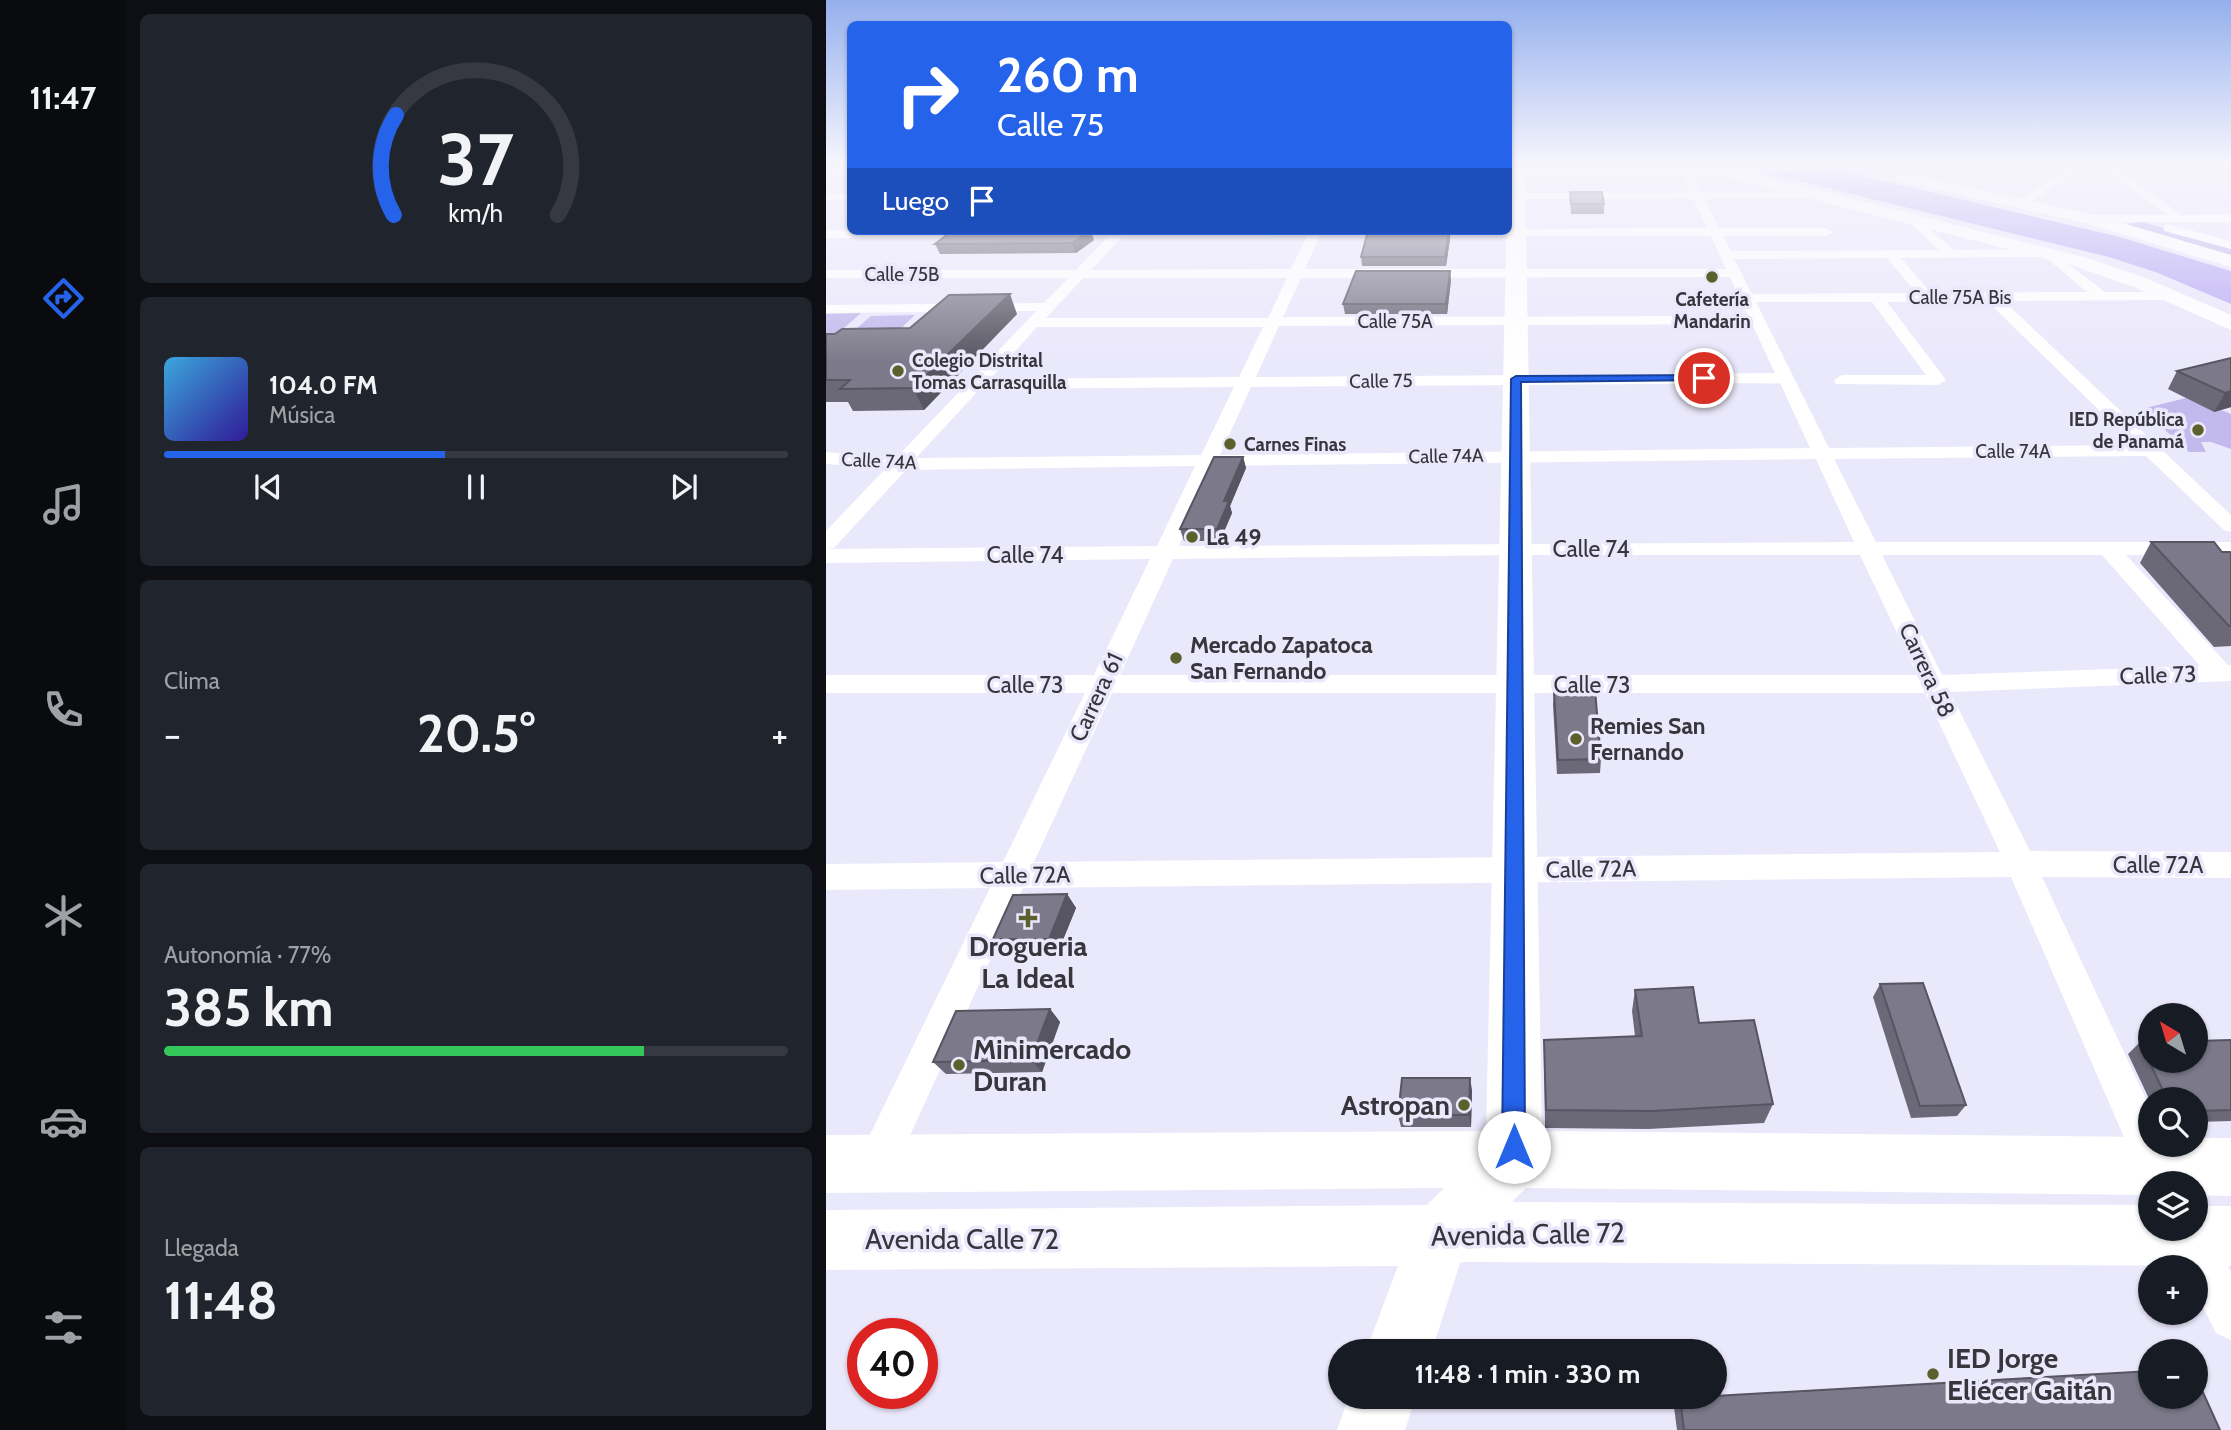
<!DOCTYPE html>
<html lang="es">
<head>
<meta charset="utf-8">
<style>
	:root { --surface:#171b24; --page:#20242c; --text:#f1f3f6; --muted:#9ea1a6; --line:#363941; --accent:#2563eb }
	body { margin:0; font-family:Cabin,sans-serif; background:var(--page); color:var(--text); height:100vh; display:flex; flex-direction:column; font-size:26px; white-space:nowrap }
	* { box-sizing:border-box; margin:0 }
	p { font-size:23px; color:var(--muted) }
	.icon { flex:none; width:38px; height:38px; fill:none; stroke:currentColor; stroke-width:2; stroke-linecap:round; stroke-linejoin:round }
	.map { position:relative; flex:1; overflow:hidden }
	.panel { display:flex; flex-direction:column; gap:14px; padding:14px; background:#0d0f14; width:700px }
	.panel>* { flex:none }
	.banner { position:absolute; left:21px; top:21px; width:665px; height:214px; border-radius:10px; box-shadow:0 2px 5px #0004; background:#2563eb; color:#fff; overflow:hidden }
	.needle { width:46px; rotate:322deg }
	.tools { position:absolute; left:1312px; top:1003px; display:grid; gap:14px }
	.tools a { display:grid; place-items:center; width:70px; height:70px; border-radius:50%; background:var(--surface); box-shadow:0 2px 5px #0004; font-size:35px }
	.speed { position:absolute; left:21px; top:1318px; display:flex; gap:14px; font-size:35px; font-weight:700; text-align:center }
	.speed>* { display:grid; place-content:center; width:91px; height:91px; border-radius:50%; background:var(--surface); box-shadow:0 2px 5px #0004; line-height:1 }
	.speed .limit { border:10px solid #d22; background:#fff; color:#111 }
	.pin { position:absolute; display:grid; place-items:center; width:60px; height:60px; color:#fff; margin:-30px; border:4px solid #fff; border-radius:50%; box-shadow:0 2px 7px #0007 }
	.me { position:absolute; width:77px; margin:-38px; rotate:0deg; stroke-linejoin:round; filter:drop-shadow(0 0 5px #0008) }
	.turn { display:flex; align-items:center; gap:24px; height:147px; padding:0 35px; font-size:32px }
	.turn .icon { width:91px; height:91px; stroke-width:2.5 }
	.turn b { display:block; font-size:49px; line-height:60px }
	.then { display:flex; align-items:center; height:66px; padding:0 35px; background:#0003; gap:14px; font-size:26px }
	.big { font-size:52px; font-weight:700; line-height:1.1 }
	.panel .tile { flex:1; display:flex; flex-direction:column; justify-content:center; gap:10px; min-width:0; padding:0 24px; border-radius:10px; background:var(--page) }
	.panel .dial { align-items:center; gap:0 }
	.dial svg { height:182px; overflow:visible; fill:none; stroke:var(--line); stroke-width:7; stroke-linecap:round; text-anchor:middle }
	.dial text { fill:var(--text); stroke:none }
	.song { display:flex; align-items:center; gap:21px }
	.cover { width:84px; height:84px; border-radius:10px; background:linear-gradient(135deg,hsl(200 70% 55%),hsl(250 70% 35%)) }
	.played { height:7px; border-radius:4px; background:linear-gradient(90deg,var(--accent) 45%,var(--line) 45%) }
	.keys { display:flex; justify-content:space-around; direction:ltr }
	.heat { display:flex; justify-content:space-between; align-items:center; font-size:38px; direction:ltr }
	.charge { height:10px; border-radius:5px; background:linear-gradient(90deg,#34c759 77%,var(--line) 0) }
	.trip { position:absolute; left:502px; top:1339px; width:399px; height:70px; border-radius:35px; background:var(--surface); box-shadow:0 2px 5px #0004; font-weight:700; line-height:70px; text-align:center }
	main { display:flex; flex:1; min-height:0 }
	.menu { display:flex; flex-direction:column; width:126px; justify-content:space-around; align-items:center; background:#090b0e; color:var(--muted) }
	.menu .icon { width:49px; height:49px }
	.menu .selected { color:var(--accent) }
	.menu b { font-size:32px; color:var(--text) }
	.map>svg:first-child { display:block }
</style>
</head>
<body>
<main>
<nav class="menu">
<b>11:47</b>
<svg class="icon selected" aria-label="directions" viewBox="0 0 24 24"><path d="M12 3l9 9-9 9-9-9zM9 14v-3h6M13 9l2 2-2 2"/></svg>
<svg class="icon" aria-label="music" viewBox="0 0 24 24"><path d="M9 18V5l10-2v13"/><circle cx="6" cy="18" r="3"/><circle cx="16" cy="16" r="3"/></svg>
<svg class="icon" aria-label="phone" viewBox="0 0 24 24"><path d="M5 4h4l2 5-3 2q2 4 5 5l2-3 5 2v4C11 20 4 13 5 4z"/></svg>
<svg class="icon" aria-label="climate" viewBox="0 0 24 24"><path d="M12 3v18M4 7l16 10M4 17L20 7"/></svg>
<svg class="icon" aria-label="car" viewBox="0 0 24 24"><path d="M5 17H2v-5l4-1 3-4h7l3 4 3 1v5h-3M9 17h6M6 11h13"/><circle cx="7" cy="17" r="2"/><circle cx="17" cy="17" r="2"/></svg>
<svg class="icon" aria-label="filters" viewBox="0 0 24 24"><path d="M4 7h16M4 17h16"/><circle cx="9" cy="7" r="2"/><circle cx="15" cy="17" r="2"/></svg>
</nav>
<section class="panel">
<div class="tile dial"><svg viewBox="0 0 100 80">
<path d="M14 69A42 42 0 1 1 86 69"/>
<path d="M14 69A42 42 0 0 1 15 25" stroke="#2563eb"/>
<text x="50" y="56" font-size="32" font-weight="700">37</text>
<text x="50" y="72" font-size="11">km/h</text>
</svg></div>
<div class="tile">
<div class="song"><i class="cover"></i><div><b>104.0 FM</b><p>Música</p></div></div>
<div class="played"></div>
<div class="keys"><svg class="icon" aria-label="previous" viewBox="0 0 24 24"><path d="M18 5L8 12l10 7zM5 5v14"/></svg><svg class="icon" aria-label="pause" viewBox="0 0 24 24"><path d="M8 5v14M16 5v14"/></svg><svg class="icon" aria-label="next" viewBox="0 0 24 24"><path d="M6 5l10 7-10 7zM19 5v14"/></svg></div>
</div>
<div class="tile"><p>Clima</p>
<div class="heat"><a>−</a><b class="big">20.5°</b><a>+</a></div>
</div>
<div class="tile"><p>Autonomía · 77%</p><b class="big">385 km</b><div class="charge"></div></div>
<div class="tile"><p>Llegada</p><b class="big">11:48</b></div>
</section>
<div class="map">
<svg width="1405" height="1430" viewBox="0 0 1405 1430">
	<rect width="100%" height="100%" fill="#eae8fb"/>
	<!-- green -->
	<g fill="#c2b9ed">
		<polygon points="1316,222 1405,247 1405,256 1299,224"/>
		<polygon points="35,313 0,344 0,314"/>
		<polygon points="89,315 56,346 9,347 45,316"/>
		<polygon points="1360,398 1388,412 1395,410 1405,414 1405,449 1385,442 1375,442 1380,452 1363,452 1316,409"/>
	</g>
	<!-- water -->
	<polygon fill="#b9abf4" points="895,162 977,162 1290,236 1405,271 1405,304 1332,273 1283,257"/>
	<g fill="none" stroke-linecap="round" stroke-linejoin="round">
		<!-- street -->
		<g fill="#fff" fill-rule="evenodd">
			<path d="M 850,162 L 860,162 L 875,192 L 997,192 L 1003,195 L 997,198 L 879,199 L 893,228 L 1001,228 L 1007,232 L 1001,236 L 897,236 L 905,251 L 1113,250 L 1082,221 L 1080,218 L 1086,214 L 1128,250 L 1222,249 L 1279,292 L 1347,292 L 1354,296 L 1347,300 L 1178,301 L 1405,515 L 1405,532 L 1398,530 L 1320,456 L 1008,459 L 1050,542 L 1405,542 L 1405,554 L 1300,555 L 1402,665 L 1405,665 L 1405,681 L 1124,692 L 1204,851 L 1405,852 L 1405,878 L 1216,877 L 1325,1110 L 1325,1144 L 1341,1144 L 1358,1183 L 1325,1183 L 1324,1197 L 1185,877 L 197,888 L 65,1177 L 51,1183 L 37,1177 L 31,1163 L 37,1149 L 164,888 L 0,890 L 0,864 L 177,862 L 259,693 L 0,693 L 0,675 L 268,675 L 324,559 L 0,563 L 0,549 L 331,546 L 369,466 L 80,470 L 8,548 L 0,549 L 0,531 L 60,468 L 0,464 L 0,452 L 70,458 L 210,311 L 0,313 L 0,305 L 218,303 L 242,278 L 0,278 L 0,270 L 250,270 L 282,237 L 233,237 L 229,236 L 228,231 L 881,228 L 867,199 L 682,199 L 682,193 L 864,192 ZM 481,236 L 465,269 L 265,270 L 296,237 ZM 494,236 L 885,236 L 900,269 L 479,269 ZM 1219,257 L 1261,292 L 1105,293 L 1075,258 ZM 1061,258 L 1090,293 L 926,294 L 908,259 ZM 904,277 L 922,316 L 457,317 L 475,278 ZM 257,278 L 461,278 L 442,318 L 220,318 ZM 1161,301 L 1309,445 L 1003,448 L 930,302 L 1046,302 L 1100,375 L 1016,375 L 1008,380 L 1010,384 L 1112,385 L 1120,380 L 1061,302 ZM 926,324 L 949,373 L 430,377 L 453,326 ZM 211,327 L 437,327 L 413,377 L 164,379 ZM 954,383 L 984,448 L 394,455 L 425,387 ZM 408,387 L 375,455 L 90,458 L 154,389 ZM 990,459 L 1028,542 L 353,546 L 389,466 ZM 690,555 L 1034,555 L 1091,675 L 294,675 L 347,559 ZM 1056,555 L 1276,555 L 1374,666 L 1116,675 ZM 286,693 L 1099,693 L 1174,852 L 208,862 Z"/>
			<polygon points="1253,162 1264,162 1199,206 1191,206 1191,202"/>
			<polygon points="1269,162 1280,162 1356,215 1405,214 1405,222 1259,222 1259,216 1263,215 1341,215"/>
			<polygon points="1396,162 1405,162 1405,167"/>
			<rect x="0" y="194" width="24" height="6"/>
			<polygon points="1342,224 1405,241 1405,249 1338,231 1338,225"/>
			<polygon points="0,230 162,231 165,234 159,238 0,238"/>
			<polygon points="1370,1217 1379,1220 1405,1272 1405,1340 1390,1333 1370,1293 1370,1267 1358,1267 1343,1235 1346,1228 1370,1228"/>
		</g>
		<!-- secondary -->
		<g fill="#fff" fill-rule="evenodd">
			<polygon points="854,162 1156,162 1149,167 920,172 1262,258 1322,279 1405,315 1405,330 1308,287 1248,266 884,173 699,173 716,1131 1325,1137 1325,1144 1370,1144 1370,1138 1405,1138 1405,1196 1370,1195 1370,1183 1325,1183 1325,1195 700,1188 686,1202 1325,1205 1325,1228 1370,1228 1370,1206 1405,1206 1405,1266 639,1262 634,1263 606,1351 540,1351 572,1266 0,1270 0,1210 601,1205 618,1188 0,1193 0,1135 660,1131 682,163"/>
			<rect x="0" y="163" width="24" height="10"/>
			<polygon points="1078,173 1269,215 1405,255 1405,267 1259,223 1072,181 1070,178 1072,175"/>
			<polygon points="523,1396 590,1396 579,1430 511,1430"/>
		</g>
	</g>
	<!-- wall -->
	<g fill="#6b6877">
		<polygon points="744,192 778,204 778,214 745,214"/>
		<polygon points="624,239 620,266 536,266 535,257"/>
		<polygon points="268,240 250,253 114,254 109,244"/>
		<polygon points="625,280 621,314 519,314 517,304"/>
		<polygon points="191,314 98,410 27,411 22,402 0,402 0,334 84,328"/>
		<polygon points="1405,358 1405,407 1388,412 1342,389 1351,371"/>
		<polygon points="417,457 420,468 404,506 406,513 394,541 358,541 354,529"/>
		<polygon points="1325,542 1405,553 1405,646 1388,647 1314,563"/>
		<polygon points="728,691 775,759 774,773 731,774 727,705"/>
		<polygon points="241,894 250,908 232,952 177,952 167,939"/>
		<polygon points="1054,984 1140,1105 1131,1116 1085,1118 1047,997"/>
		<polygon points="809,990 873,1023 947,1104 938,1123 822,1129 719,1128 718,1040 809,1036 806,1011"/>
		<polygon points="224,1009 234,1022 216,1072 120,1074 107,1062"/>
		<polygon points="1405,1040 1405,1121 1370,1122 1370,1099 1325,1099 1325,1103 1302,1054 1314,1042"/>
		<polygon points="646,1090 645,1127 575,1127 572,1115"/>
		<polygon points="854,1398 1394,1430 851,1430 848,1407"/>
	</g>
	<!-- shaded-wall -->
	<g fill="#575561">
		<polygon points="263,231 265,231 268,240 250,253 246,243"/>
		<polygon points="624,231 624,239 620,266 619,257"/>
		<polygon points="624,271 625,280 621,314 620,304"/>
		<polygon points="184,294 191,314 98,410 87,388"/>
		<polygon points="1405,391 1405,407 1388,412 1399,393"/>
		<polygon points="417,457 420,468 404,506 406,513 394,541 391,529 398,501"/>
		<polygon points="241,894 250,908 232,952 223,939"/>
		<polygon points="224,1009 234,1022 216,1072 205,1060"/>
		<polygon points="644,1078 646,1090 645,1127 643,1115"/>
	</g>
	<!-- building -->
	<g fill="#7c798a" stroke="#575561" stroke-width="2">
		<polygon points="744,192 776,192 778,204 745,204"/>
		<polygon points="126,231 263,231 246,243 109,244"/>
		<polygon points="542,231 623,231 619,257 535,257"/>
		<polygon points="530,271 624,271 620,304 517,304"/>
		<polygon points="184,294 87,388 14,389 24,380 0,380 0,334 9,334 16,329 84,328 123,295"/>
		<polygon points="1405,358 1405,391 1399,393 1351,371"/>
		<polygon points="388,457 417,457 398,501 403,501 391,529 354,529"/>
		<polygon points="1325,542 1388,542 1396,552 1404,552 1405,553 1405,626 1403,626"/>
		<polygon points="769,690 775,759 732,760 728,691"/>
		<polygon points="241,894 223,939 167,939 187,895"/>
		<polygon points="1097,983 1140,1105 1094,1106 1054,984"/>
		<polygon points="867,987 873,1023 928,1020 947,1104 826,1111 720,1110 718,1040 816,1036 809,990"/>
		<polygon points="224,1009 205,1060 107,1062 130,1011"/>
		<polygon points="1405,1040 1405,1110 1370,1111 1370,1099 1341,1099 1314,1042 1325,1042 1325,1060 1370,1060 1370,1041"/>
		<polygon points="576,1078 644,1078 643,1115 572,1115"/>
		<polygon points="1325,1371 1325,1396 1370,1396 1370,1377 1394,1430 858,1430 854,1398"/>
	</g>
	<!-- sky -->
	<linearGradient id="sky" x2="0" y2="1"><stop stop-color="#95b0ed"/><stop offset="0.45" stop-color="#f6f5fd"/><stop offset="1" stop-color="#f6f5fd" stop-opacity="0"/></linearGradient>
	<rect width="1405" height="362" fill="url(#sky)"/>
	<!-- route -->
	<polygon fill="#2563eb" stroke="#184099" stroke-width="2" points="878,375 882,376 882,380 695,382 699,1147 696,1156 688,1159 679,1156 676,1147 685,379 690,376"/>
	<!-- markers -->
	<g fill="#5c602d" stroke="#eae8fb" stroke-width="2.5">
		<circle cx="886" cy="277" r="7"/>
		<circle cx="72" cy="371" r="7"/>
		<circle cx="1372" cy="430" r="7"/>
		<circle cx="404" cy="444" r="7"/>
		<circle cx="366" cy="537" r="7"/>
		<circle cx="350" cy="658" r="7"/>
		<circle cx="750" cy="739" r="7"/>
		<path d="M198.5 907.5h7v7h7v7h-7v7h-7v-7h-7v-7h7z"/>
		<circle cx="133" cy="1065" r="7"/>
		<circle cx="638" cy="1105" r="7"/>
		<circle cx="1107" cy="1374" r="7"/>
	</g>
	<g text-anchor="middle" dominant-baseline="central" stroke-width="7" stroke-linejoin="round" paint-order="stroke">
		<!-- far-street labels -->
		<g font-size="19" fill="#37363d" stroke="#eae8fb">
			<text x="76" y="274">Calle 75B</text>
			<text x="1134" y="297">Calle 75A Bis</text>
			<text x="569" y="321">Calle 75A</text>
			<text transform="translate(555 381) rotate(-1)">Calle 75</text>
			<text x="1187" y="451">Calle 74A</text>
			<text transform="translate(620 456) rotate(-1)">Calle 74A</text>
			<text transform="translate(53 461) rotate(3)">Calle 74A</text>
		</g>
		<!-- far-poi labels -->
		<g font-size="19" font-weight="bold" fill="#37363d" stroke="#eae8fb" text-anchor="start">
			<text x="886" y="299" text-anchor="middle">Cafetería<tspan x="886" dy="22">Mandarin</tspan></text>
			<text x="86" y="360">Colegio Distrital<tspan x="86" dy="22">Tomas Carrasquilla</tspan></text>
			<text x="1358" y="419" text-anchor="end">IED República<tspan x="1358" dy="22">de Panamá</tspan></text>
			<text x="418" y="444">Carnes Finas</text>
		</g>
		<!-- poi labels -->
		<g font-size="23" font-weight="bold" fill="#37363d" stroke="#eae8fb" text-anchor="start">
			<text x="380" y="537">La 49</text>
			<text x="364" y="645">Mercado Zapatoca<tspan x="364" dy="26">San Fernando</tspan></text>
			<text x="764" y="726">Remies San<tspan x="764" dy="26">Fernando</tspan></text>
		</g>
		<!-- street labels -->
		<g font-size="23" fill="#37363d" stroke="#eae8fb">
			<text x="765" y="549">Calle 74</text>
			<text x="199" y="555">Calle 74</text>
			<text transform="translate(1101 670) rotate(65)">Carrera 58</text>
			<text transform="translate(1332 675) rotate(-2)">Calle 73</text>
			<text x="199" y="685">Calle 73</text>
			<text x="766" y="685">Calle 73</text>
			<text transform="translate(270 697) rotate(-65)">Carrera 61</text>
			<text x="1332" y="865">Calle 72A</text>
			<text transform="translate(765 869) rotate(-1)">Calle 72A</text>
			<text transform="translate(199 875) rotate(-1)">Calle 72A</text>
		</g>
		<!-- near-poi labels -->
		<g font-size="28" font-weight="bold" fill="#37363d" stroke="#eae8fb" text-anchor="start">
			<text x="202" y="946" text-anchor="middle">Drogueria<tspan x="202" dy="32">La Ideal</tspan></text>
			<text x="147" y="1049">Minimercado<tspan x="147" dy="32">Duran</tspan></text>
			<text x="624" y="1105" text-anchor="end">Astropan</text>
			<text x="1121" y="1358">IED Jorge<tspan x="1121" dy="32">Eliécer Gaitán</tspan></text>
		</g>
		<!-- near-street labels -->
		<g font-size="28" fill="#37363d" stroke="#eae8fb">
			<text transform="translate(702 1234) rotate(-1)">Avenida Calle 72</text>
			<text x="136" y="1239">Avenida Calle 72</text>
		</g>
	</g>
</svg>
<div class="tools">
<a><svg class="needle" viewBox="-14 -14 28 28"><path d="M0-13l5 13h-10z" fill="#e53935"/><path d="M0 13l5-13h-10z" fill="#9ea1a6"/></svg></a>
<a><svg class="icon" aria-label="search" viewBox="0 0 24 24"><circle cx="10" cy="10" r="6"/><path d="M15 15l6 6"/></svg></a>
<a><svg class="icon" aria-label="layers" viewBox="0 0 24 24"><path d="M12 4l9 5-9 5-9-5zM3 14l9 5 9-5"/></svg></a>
<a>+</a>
<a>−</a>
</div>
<div class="speed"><div class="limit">40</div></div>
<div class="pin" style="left:878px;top:378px;background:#d93025"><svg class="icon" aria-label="arrive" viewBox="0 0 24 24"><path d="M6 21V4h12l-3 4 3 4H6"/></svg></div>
<svg class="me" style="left:688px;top:1147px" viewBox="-20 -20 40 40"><circle r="19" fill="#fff"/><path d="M0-13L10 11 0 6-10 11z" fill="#2563eb"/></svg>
<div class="trip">11:48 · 1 min · 330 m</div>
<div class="banner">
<div class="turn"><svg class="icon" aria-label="right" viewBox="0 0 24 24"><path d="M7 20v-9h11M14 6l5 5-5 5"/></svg><div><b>260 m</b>Calle 75</div></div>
<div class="then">Luego<svg class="icon" aria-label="arrive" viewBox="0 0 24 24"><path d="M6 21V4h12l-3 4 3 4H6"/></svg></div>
</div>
</div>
</main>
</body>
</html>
